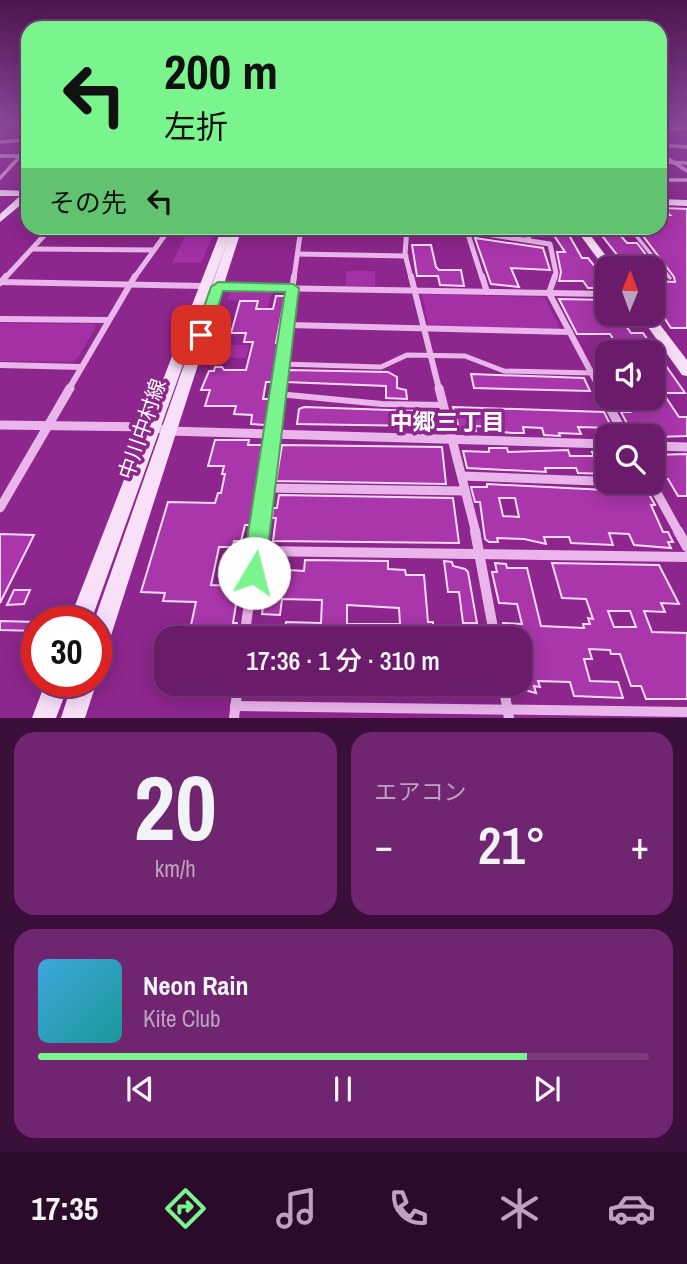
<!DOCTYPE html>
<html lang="ja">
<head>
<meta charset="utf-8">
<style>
	:root { --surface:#6a1c6a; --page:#6f2570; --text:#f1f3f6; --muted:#bea1c1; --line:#7d3a7e; --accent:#7af48c }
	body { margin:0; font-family:"Archivo Narrow","Noto Sans JP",sans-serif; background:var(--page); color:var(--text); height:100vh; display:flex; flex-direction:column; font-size:26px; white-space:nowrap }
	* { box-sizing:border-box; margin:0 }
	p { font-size:23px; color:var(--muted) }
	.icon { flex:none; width:38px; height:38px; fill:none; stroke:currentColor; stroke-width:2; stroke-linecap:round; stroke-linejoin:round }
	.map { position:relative; height:718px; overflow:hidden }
	.drawer { display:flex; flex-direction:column; gap:14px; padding:14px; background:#3a0f3a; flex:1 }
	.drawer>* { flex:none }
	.banner { position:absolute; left:21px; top:21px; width:646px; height:214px; border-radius:21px; box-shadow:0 4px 18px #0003,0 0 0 2px var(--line); background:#7af48c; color:#111; overflow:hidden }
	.needle { width:46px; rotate:1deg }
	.fabs { position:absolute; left:595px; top:256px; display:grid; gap:14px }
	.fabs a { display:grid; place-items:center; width:70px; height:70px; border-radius:14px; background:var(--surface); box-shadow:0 4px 18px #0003,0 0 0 2px var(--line); font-size:35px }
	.speed { position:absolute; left:21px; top:606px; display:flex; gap:14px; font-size:35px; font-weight:700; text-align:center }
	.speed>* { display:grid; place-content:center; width:91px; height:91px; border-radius:50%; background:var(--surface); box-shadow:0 4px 18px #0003,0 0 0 2px var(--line); line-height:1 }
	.speed .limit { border:10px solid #d22; background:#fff; color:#111 }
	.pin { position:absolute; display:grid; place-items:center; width:60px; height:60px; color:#fff; margin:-30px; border-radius:14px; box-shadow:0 4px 10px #0006 }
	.me { position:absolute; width:77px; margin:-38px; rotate:8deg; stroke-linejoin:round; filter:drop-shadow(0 0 5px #0008) }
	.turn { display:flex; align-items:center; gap:24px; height:147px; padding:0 28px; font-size:32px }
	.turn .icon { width:91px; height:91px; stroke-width:2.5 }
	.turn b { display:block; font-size:49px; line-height:60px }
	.then { display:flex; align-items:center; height:66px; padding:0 28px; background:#0003; gap:14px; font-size:26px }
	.big { font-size:52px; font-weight:600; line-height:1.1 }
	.drawer .widget { flex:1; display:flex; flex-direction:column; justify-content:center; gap:10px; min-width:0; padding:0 24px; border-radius:21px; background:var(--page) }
	.drawer .dial { align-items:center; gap:0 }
	.dial b { font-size:91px; line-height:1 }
	.song { display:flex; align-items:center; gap:21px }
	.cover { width:84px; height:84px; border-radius:10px; background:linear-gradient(135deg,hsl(200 70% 55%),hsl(180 70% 35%)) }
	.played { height:7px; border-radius:4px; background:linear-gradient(90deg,var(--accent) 80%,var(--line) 80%) }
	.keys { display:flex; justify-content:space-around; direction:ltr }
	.heat { display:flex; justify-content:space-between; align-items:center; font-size:38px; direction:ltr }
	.drawer .tiles { flex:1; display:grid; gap:14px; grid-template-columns:1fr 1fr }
	.widget:last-child { grid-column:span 2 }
	.trip { position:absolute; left:154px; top:626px; width:378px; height:70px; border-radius:21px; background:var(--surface); box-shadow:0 4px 18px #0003,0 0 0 2px var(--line); font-weight:600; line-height:70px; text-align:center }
	.dock { display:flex; height:112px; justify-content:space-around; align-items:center; background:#2a0b2a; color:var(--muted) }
	.dock .icon { width:49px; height:49px }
	.dock .on { color:var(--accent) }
	.dock b { font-size:32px; color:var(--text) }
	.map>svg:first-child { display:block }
</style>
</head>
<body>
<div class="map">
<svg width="687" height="718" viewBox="0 0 687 718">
	<rect width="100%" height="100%" fill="#8d268d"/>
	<!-- green -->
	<g fill="#a330a5">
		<polygon points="187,233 214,233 201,263 172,263"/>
		<rect x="346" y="271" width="29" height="15"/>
		<polygon points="231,290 272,291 268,308 258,308 260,301 227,300"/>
		<polygon points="422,294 541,297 545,298 560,327 558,329 433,326 428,324"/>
		<polygon points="0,323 94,324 96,327 77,359 73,362 0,361"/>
		<polygon points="214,345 249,345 246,358 210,358"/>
	</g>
	<!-- building -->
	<g fill="#a936aa" stroke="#f8daf8" stroke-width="2" fill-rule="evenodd">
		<polygon points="663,208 687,209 687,328 671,328 653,301 653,281 675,282 674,277 637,228 660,228 660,215 670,215"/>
		<polygon points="549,228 565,228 582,258 588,258 597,269 596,280 604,280 607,288 588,288 583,281 559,281 561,272 557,252 565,252"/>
		<polygon points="596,228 614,228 627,243 637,243 654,265 625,265"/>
		<polygon points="475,238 543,248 550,270 511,268 519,287 491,284"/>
		<polygon points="412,245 431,245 436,267 439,270 461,270 464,286 440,285 438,276 417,276"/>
		<polygon points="276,296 285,296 276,343 279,343 274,382 266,382 263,399 270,399 265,425 251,424 252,415 234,414 236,406 205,406 210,390 201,390 209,371 214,371 215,367 222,367 224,370 246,370 253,342 244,342 246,333 231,333 240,301 258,301 256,309 273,309"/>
		<polygon points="559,299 607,300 607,313 617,313 631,333 643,333 685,393 663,393 679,417 687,417 687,436 656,437 653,433 632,433 621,412 630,412 627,408 635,408 628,397 653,397 653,352 621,352 610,334 577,334"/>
		<polygon points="287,370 388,372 397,377 397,388 406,390 407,399 386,398 386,386 286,382"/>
		<polygon points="471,374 584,378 590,391 474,388"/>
		<polygon points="304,407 418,411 419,426 297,424 299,409"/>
		<polygon points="453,407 604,412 612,428 578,427 581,434 559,433 560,436 544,435 542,428 523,427 524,433 512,433 502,432 500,427 475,426 476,431 466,430 459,428"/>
		<polygon points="215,440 249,440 248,445 263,445 250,525 245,525 241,541 234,541 233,547 219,547 211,585 239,586 233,623 237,623 234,639 188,639 196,602 163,601 165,593 141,592 168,502 215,503 218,493 221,493 225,474 222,474 224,466 208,466"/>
		<polygon points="282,445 442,447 446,484 276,481"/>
		<polygon points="489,448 507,448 508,452 568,450 570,456 594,456 592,452 607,452 607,474 578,473 576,468 545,468 546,472 467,468 463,451 489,452"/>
		<polygon points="687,454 687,496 678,496 668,479 660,479 653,465 653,455"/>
		<path d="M 487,484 L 645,492 L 649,494 L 655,505 L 651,505 L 663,532 L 668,532 L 673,542 L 668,542 L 671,548 L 634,545 L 629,534 L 609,533 L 613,545 L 571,543 L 569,537 L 544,537 L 546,544 L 524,539 L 497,538 L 498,542 L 489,542 L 485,539 L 480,502 L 475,502 L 471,487 L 487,487 ZM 499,498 L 515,498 L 519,517 L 503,516 Z"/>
		<polygon points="279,495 453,498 459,543 273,541 276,518 272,518 273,508 277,508"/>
		<polygon points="0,534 34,535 0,603"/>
		<path d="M 305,560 L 388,561 L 388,569 L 405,570 L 406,575 L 424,575 L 428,622 L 433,622 L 433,626 L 441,627 L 442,639 L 284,639 L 286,622 L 321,623 L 322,600 L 282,599 L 280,615 L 262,614 L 267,574 L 289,575 L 289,570 L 304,571 ZM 347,605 L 399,608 L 400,624 L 347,624 Z"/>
		<polygon points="444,561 452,562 453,566 465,569 468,572 477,623 463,623 459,592 448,592"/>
		<path d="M 495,563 L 506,564 L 507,568 L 527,568 L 541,626 L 584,628 L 583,624 L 590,624 L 588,618 L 593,619 L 586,599 L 562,598 L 552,563 L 659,565 L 679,604 L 661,603 L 665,612 L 644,611 L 652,632 L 687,633 L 687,699 L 646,699 L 641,686 L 631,686 L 620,654 L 611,654 L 610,650 L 589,649 L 592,659 L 584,659 L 590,681 L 618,682 L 623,698 L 574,696 L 570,682 L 538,681 L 540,687 L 534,686 L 536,693 L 520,689 L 520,639 L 506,639 L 503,623 L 522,624 L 517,604 L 499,603 L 492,572 L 497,572 ZM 608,611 L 630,611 L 636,627 L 614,627 Z"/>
		<polygon points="14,590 30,590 24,604 7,605"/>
		<polygon points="0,621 37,622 37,631 0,630"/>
	</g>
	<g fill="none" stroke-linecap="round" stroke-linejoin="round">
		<!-- lane-far2 -->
		<polyline stroke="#eab5eb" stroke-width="3.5" points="630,228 670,278"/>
		<!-- lane-far1 -->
		<polyline stroke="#eab5eb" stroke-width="5" points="282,364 381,367 407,355 465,356 504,371 592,373"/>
		<!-- lane -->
		<polyline stroke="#eab5eb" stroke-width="6" points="278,394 382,404 444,405"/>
		<!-- street-far4 -->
		<g stroke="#eab5eb" stroke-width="3.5">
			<polyline points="660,129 687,128"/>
			<polyline points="0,142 28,140"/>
			<polyline points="660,145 687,147"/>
			<polyline points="660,153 687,171"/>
			<polyline points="0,156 28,156"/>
			<polyline points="660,162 687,163"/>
			<polyline points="0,178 23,153 28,143"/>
			<polyline points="660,180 687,180"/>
		</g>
		<!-- street-far3 -->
		<g stroke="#eab5eb" stroke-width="5">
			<polyline points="393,228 407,228"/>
			<polyline points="407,228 405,254 411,278"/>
			<polyline points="526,228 529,240"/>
			<polyline points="407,231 467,231 550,244 556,273 554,278"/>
			<polyline points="467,231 482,278"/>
			<polyline points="32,249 154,250"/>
			<polyline points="298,254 406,256"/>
			<polyline points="5,278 51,228"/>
			<polyline points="134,278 170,228"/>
			<polyline points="294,278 301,228"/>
		</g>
		<!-- street-far2 -->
		<g stroke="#eab5eb" stroke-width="6">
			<polyline points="411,276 439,389"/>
			<polyline points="482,276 487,292"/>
			<polyline points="555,276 549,293 600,389"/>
			<polyline points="0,282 204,286"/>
			<polyline points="0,283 6,276"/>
			<polyline points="218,287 607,294"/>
			<polyline points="0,319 108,320"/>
			<polyline points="288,325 570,332"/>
			<polyline points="0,365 81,367"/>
			<polyline points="69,389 135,276"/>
			<polyline points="279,389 294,276"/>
		</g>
		<!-- street-far1 -->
		<g stroke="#eab5eb" stroke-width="9">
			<polyline points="439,388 476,533"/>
			<polyline points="599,388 625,436"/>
			<polyline points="0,425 153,427 169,431 607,444"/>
			<polyline points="653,446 687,447"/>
			<polyline points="462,476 651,483"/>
			<polyline points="651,482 679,533"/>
			<polyline points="265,488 465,491"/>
			<polyline points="0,508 70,388"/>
			<polyline points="259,533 279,388"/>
		</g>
		<!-- street -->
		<g stroke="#eab5eb" stroke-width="10">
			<polyline points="475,531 495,639"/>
			<polyline points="678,531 687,547"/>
			<polyline points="257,551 687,557"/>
			<polyline points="244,639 259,531"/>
			<polyline points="503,684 509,718"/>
			<polyline points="235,706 687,712"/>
			<polyline points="234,718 238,684"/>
		</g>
		<!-- secondary -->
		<g fill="#f9e0f9" fill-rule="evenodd">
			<polygon points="0,190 28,191 28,199 0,222 0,214 20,196 0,196"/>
			<polygon points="660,199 687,200 687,206 660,205"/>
			<polygon points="222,228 242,228 107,648 104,656 96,659 96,621 94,621 230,234 91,621 69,621"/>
			<polygon points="575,228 585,228 615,268 607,268 606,270"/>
			<polygon points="638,313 651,313 687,360 687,376 682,375"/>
			<polygon points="96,680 97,681 85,718 61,718 73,681"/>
			<polygon points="46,681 70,681 56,718 32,718"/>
		</g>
	</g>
	<!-- sky -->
	<linearGradient id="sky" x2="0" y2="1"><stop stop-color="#4e154e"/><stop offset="0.55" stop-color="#89479a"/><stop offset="1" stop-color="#89479a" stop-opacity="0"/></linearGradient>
	<rect width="687" height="225" fill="url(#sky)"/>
	<!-- route -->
	<polygon fill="#7af48c" stroke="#4f9f5b" stroke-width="2" points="218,282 293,284 299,288 265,573 262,581 254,585 245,581 242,573 285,292 223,291 209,335 207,339 196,339 194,335 211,287"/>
	<g text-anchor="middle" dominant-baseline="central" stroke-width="7" stroke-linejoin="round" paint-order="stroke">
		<!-- street labels -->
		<g font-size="21" fill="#fff" stroke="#8d268d">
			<text transform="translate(142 429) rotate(-71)">中川中村線</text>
		</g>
		<!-- neighbourhood labels -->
		<g font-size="23" font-weight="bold" fill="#fff" stroke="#8d268d">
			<text x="447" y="421">中郷三丁目</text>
		</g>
	</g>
</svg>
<div class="fabs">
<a><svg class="needle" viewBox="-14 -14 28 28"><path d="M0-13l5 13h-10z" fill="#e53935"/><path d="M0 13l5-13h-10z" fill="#bea1c1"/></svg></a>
<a><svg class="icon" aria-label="sound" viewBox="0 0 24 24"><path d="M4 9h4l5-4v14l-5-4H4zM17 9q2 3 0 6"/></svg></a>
<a><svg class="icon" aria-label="search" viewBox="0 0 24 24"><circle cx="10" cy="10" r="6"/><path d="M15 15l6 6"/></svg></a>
</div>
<div class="speed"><div class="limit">30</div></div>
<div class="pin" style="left:201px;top:335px;background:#d93025"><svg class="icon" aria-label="arrive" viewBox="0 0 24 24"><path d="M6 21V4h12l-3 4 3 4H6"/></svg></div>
<svg class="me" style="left:254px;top:573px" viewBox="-20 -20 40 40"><circle r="19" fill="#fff"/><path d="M0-13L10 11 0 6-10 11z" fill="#7af48c"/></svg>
<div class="trip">17:36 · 1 分 · 310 m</div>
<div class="banner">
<div class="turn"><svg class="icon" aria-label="left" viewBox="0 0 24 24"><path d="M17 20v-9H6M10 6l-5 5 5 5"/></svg><div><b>200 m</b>左折</div></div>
<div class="then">その先<svg class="icon" aria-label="left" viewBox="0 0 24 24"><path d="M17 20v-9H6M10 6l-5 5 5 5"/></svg></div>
</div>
</div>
<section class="drawer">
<div class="tiles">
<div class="widget dial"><b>20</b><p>km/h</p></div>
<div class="widget"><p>エアコン</p>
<div class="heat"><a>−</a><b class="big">21°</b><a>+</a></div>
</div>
<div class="widget">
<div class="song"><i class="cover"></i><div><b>Neon Rain</b><p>Kite Club</p></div></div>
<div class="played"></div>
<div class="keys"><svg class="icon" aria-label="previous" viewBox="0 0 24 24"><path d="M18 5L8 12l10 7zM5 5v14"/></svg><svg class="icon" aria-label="pause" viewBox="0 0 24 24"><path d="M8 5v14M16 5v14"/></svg><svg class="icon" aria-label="next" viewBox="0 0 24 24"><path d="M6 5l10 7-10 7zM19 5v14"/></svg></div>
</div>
</div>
</section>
<nav class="dock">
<b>17:35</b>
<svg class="icon on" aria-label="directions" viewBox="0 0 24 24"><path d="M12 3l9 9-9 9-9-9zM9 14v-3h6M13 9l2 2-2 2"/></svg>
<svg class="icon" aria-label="music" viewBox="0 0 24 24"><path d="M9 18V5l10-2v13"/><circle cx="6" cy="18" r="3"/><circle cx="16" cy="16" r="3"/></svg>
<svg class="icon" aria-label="phone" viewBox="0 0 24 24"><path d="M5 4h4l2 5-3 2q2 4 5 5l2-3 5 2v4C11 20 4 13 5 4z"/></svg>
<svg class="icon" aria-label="climate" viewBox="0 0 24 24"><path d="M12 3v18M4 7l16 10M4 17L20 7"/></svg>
<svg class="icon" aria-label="car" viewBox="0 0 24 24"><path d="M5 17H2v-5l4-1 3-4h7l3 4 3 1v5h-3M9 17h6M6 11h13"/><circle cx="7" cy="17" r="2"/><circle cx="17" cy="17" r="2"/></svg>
</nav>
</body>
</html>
